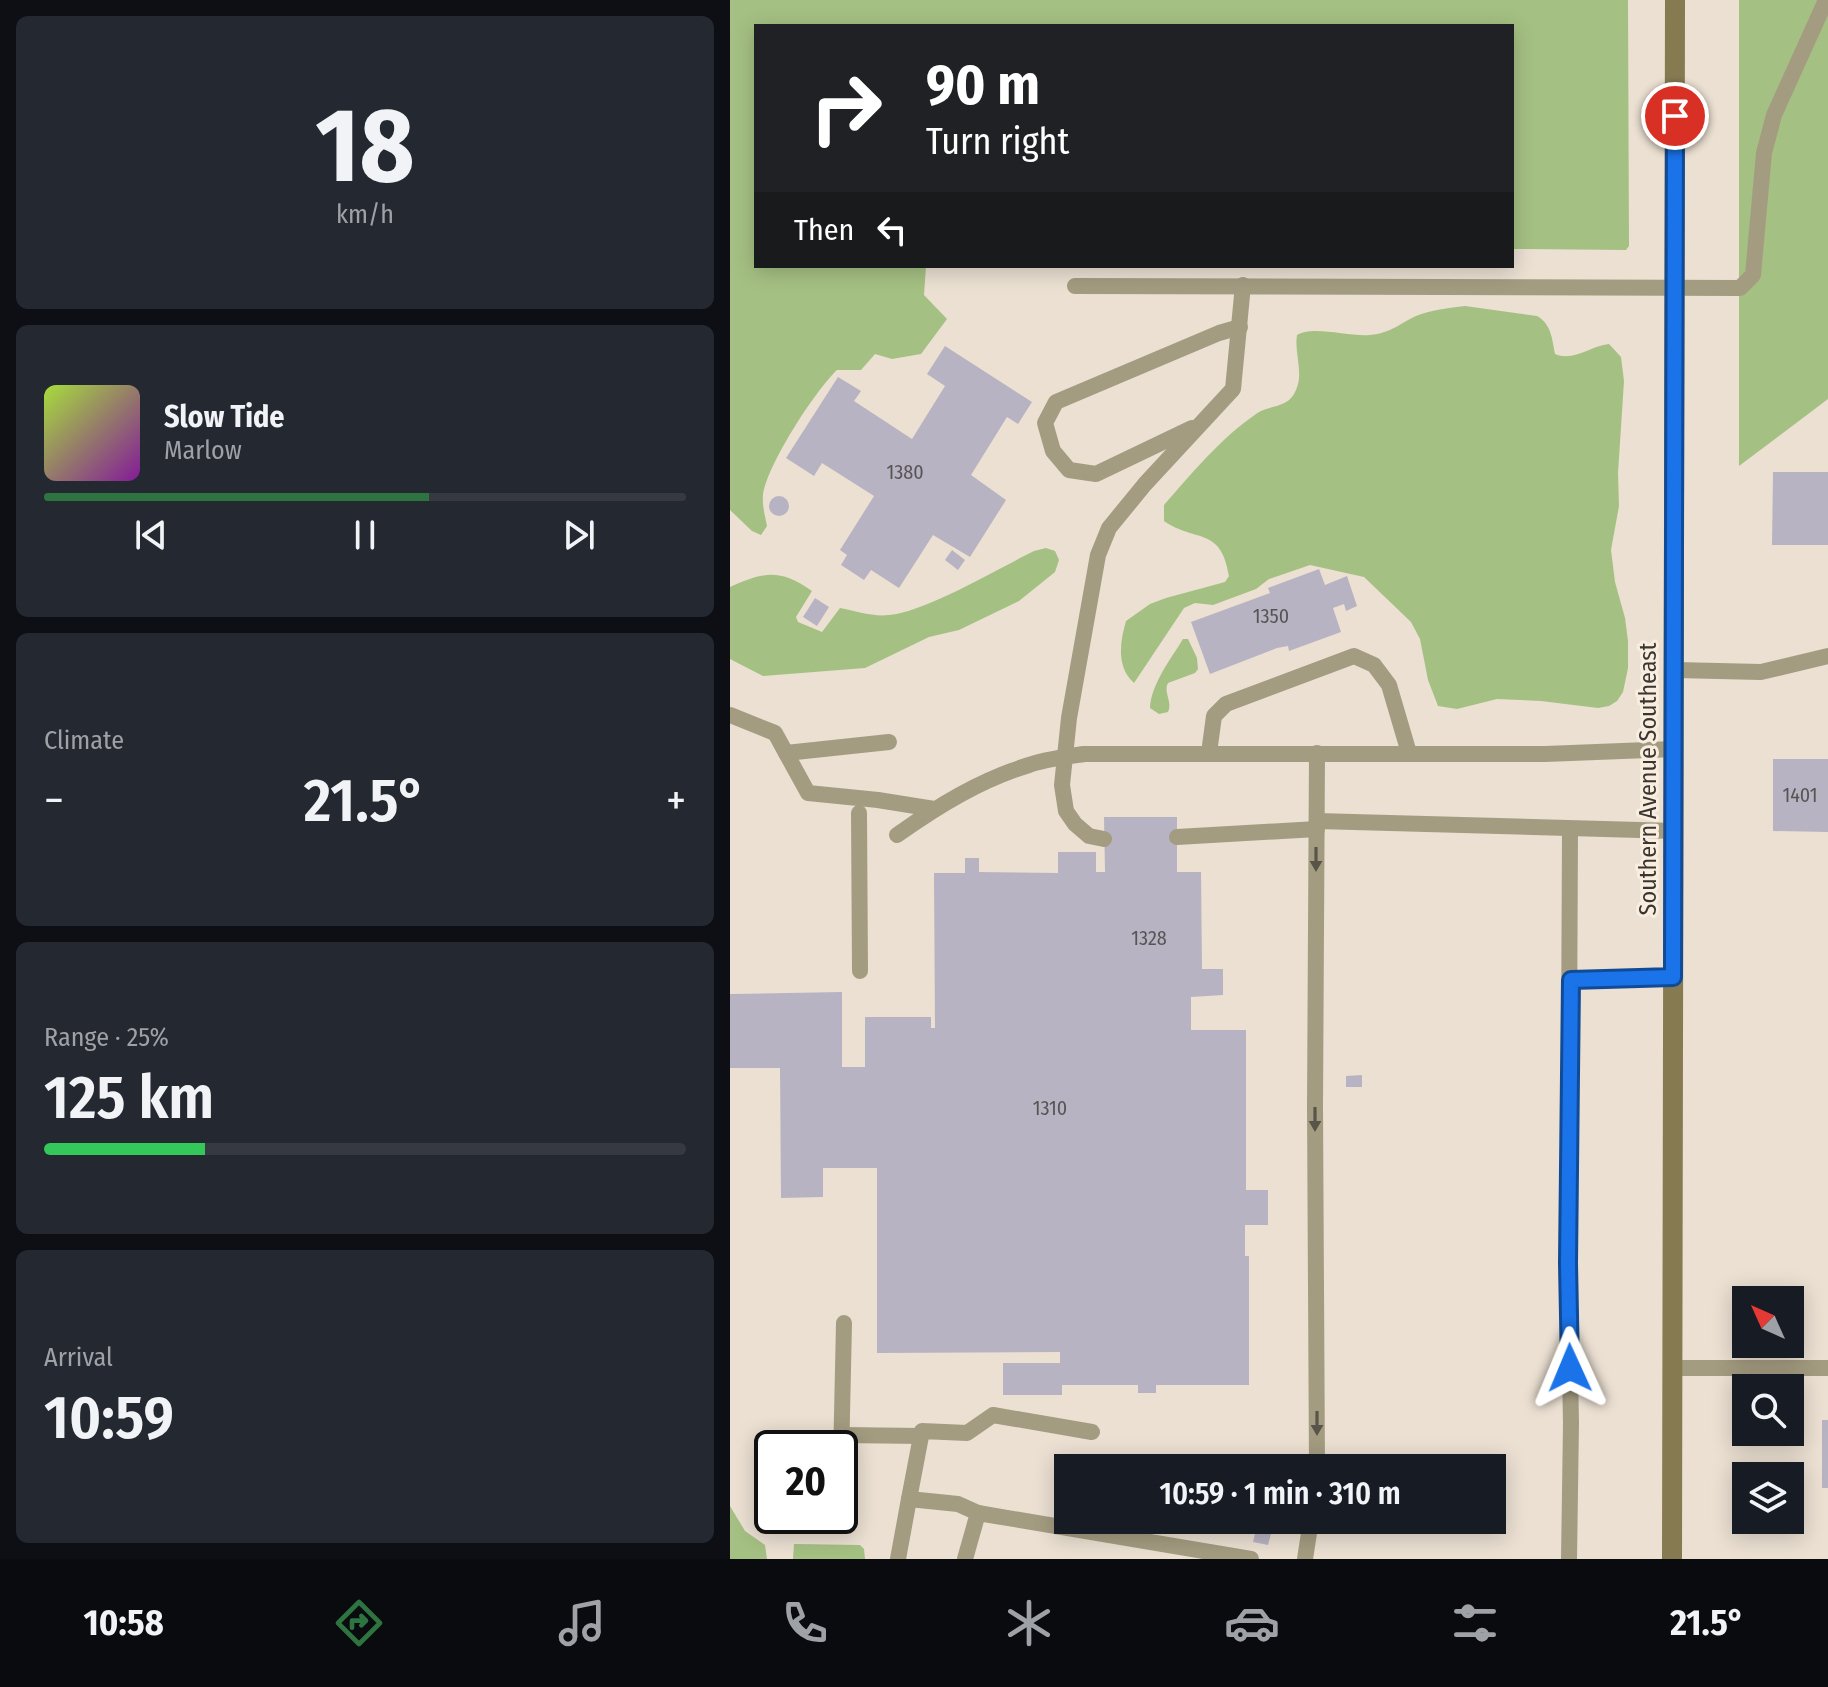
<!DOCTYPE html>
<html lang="en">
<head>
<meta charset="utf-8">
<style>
	:root { --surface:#171b24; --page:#242831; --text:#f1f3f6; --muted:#9ea1a6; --line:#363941; --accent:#2d7441 }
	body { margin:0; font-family:"Fira Sans Condensed",sans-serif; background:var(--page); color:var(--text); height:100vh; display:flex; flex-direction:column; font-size:30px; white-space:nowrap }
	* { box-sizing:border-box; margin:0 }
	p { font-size:26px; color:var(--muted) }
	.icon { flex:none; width:44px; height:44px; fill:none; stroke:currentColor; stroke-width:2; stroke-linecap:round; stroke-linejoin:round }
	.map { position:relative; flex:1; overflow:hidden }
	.drawer { display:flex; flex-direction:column; gap:16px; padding:16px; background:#0d0f14; width:730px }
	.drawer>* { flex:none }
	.banner { position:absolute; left:24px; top:24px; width:760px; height:244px; border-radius:0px; box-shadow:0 4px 20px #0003; background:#202124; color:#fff; overflow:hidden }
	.needle { width:52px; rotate:315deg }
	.buttons { position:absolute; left:1002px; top:1286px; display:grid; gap:16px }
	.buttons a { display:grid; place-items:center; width:72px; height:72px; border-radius:0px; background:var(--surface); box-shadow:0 4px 20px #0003; font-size:40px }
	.speed { position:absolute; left:24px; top:1430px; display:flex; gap:16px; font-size:40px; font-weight:700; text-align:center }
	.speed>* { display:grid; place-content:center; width:104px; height:104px; border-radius:50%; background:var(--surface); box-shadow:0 4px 20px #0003; line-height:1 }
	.speed .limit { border:4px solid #111; border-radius:12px; background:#fff; color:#111 }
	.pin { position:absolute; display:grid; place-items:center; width:68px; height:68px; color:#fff; margin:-34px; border:4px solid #fff; border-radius:50%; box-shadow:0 2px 8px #0007 }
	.me { position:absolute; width:88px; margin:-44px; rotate:359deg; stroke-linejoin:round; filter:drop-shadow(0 0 6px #0008) }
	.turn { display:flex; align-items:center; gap:28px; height:168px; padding:0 40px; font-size:36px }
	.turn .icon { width:104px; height:104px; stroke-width:2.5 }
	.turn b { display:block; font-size:56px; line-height:68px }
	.then { display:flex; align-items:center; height:76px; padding:0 40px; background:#0003; gap:16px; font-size:30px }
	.big { font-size:60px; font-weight:600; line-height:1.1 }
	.drawer .card { flex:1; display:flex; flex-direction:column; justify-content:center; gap:12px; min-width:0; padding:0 28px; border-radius:12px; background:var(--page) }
	.drawer .dial { align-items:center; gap:0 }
	.dial b { font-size:104px; line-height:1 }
	.song { display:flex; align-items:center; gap:24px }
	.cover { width:96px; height:96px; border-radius:12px; background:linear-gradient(135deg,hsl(80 70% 55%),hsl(290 70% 35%)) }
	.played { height:8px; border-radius:4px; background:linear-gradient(90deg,var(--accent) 60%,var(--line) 60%) }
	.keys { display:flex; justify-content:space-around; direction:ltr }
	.heat { display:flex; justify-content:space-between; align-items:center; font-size:44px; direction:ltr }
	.charge { height:12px; border-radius:6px; background:linear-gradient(90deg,#34c759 25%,var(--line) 0) }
	.trip { position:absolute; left:324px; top:1454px; width:452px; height:80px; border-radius:0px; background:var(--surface); box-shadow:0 4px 20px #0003; font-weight:600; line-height:80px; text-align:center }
	.menu { display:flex; height:128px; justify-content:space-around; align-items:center; background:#090b0e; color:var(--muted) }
	.menu .icon { width:56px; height:56px }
	.menu .selected { color:var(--accent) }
	.menu b { font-size:36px; color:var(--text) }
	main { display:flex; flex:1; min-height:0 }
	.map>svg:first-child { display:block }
</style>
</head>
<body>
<main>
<section class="drawer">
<div class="card dial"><b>18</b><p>km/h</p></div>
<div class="card">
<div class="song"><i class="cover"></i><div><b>Slow Tide</b><p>Marlow</p></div></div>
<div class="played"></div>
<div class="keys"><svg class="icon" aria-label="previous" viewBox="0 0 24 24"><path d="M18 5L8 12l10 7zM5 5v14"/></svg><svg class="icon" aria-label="pause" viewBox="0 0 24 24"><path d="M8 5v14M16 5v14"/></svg><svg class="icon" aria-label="next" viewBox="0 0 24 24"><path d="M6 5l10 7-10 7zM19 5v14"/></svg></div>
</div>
<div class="card"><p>Climate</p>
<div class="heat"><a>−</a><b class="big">21.5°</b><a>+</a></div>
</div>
<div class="card"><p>Range · 25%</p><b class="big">125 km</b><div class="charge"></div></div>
<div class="card"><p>Arrival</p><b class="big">10:59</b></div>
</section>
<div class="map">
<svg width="1098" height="1559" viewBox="0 0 1098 1559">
	<rect width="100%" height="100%" fill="#ebe0d2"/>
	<!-- forest -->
	<g fill="#a5c083">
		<path d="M 0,0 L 898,0 L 899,246 L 896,250 L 782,249 L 782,26 L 26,26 L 26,266 L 196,266 L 194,295 L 217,319 L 191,354 L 162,359 L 145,354 L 131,370 L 107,370 C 85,391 37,465 33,495 C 32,505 35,516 37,526 L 31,535 L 22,531 L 0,510 Z"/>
		<polygon points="1009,0 1098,0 1098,399 1009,466"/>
		<path d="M 735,306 L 807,316 C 821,324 822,338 825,354 C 844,362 860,346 879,344 L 891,357 L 894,381 L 888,473 L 889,506 L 881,550 L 885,582 L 895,618 L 898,641 L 898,668 L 893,692 L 887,701 L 879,706 L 868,708 L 811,701 L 767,699 L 727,709 L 708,706 L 698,680 L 690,639 L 681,622 L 634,577 L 580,565 L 539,579 L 526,589 L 483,605 L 465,603 L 454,608 L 404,683 C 386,667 390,642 396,621 L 420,604 L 436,598 L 495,582 L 499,576 C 491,526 466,543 434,521 L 434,505 C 462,473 491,438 526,414 C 541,404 558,409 566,390 C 574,373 564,353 567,335 C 582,325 620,337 640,335 C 661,333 669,324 686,316 C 700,310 719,308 735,306 Z"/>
		<path d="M 316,548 L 325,551 L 329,560 L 325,572 L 289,601 L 229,630 L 199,637 L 135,668 L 33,676 L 0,659 L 0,587 C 34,572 49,568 82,591 L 66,617 L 68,622 L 92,632 L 110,608 C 126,611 143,617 159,615 C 195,612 269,568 304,551 Z"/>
		<path d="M 453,639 L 458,639 L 467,658 L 468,669 L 465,673 L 438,683 C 433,692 443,702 438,712 L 429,714 L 420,708 C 421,684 441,659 453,639 Z"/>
		<polygon points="0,1506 15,1531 35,1545 37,1559 0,1559"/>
		<polygon points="64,1544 130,1545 134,1549 135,1559 63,1559"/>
	</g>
	<!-- building -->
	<g fill="#b8b3c2">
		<polygon points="215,346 302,402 288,424 277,417 241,475 276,500 240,557 203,535 169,588 141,570 134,580 111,565 117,555 110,550 144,496 92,463 84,476 56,458 108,377 131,391 124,401 182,439 215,386 197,374"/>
		<polygon points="1043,472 1098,472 1098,545 1042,545"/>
		<circle cx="49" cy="506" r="10"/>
		<polygon points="222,550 235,560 228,570 215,560"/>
		<polygon points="589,569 595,585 617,576 627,606 616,611 614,604 603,608 611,632 559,651 558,646 547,648 480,674 461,622 540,593 538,588"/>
		<polygon points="85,598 99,607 87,626 73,617"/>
		<polygon points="1043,759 1098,759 1098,832 1043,831"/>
		<polygon points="374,817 447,817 447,872 471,872 472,969 493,969 493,995 461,997 461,1030 516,1030 516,1190 538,1190 538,1225 515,1225 515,1256 519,1256 519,1385 426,1385 426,1393 408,1393 408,1385 332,1385 332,1395 273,1395 273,1363 330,1363 330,1352 147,1353 147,1168 93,1168 93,1197 51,1198 50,1068 0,1068 0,994 112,992 112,1067 135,1067 135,1017 201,1017 201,1028 205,1028 204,873 235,873 235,858 249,858 249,872 328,873 328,852 366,852 366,872 375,872"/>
		<polygon points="632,1075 632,1087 616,1087 616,1076"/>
		<rect x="1092" y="1420" width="6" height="68"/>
		<polygon points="527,1526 542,1530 538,1545 523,1542"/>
	</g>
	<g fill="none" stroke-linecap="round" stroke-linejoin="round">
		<!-- service -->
		<g stroke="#a49c81" stroke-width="16">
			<polyline points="345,286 1010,288 1023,275 1034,153 1044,115 1096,0"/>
			<polyline points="462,428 366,474 339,470 323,451 315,423 326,402 489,333 510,327"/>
			<polyline points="945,670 1031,672 1098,656"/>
			<polyline points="0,715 45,733 78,793 148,800 204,809"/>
			<polyline points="56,753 159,742"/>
			<polyline points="479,753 484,716 496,704 624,656 644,665 659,685 679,753"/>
			<polyline points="129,813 130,971"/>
			<polyline points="587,821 945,831"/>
			<path d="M 167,835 C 208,806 250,780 299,765 C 316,759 336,757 354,754 L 815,754 L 944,749"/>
			<polyline points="447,837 587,829"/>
			<polyline points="374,839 359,836 345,824 336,811 332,785 339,718 368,555 379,528 415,484 503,389 513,285"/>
			<polyline points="841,980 943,977"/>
			<polyline points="943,1368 1098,1368"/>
			<polyline points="113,1435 191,1436"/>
			<polyline points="587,1468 585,1107 587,753"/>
			<polyline points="110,1506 114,1323"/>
			<polyline points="248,1513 228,1504 179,1499 192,1431 237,1433 263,1415 362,1432"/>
			<polyline points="168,1559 179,1499"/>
			<polyline points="235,1559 248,1513 521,1559"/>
			<polyline points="575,1559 581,1520"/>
			<polyline points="839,1559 841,1423 838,1263 840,830"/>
		</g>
		<!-- secondary -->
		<polyline stroke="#867a51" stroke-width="20" points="942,1559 945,0"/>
	</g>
	<!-- one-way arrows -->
	<defs><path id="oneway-solid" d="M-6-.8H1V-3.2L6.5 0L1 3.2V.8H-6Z" transform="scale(2)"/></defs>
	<g fill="#595448">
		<use href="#oneway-solid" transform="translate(586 859) rotate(90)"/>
		<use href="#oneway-solid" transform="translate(585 1119) rotate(90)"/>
		<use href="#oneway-solid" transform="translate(587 1423) rotate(90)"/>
	</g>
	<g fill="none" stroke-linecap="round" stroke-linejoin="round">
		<!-- route casing -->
		<g stroke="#114b97" stroke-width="20">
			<polyline id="route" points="840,1368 838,1263 841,980 943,977 945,116"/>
		</g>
		<!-- route -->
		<use href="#route" stroke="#1a73e8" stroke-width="14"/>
	</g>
	<g text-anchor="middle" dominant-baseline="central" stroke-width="6" stroke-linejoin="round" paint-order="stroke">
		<!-- number labels -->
		<g font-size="20" fill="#595454">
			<text x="175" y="472">1380</text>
			<text x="541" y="616">1350</text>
			<text x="1070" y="795">1401</text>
			<text x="419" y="938">1328</text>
			<text x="320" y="1108">1310</text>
		</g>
		<!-- street labels -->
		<g font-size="24" fill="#39352f" stroke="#f8eddf">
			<text transform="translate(918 779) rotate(-90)">Southern Avenue Southeast</text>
		</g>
	</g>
</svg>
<div class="buttons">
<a><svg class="needle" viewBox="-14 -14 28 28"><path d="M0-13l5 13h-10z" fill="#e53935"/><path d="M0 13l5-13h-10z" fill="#9ea1a6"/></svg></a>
<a><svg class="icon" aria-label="search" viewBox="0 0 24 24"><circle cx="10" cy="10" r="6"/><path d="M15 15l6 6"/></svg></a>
<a><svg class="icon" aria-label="layers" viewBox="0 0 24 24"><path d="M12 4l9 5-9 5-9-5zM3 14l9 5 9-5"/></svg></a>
</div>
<div class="speed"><div class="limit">20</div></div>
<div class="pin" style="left:945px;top:116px;background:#d93025"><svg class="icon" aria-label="arrive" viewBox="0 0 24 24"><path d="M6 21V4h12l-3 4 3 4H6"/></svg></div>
<svg class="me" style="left:840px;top:1368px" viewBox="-20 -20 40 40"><path d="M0-17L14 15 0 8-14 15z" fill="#1a73e8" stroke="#fff" stroke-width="4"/></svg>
<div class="trip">10:59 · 1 min · 310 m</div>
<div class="banner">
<div class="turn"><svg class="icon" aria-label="right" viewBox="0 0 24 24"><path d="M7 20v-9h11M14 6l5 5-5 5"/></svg><div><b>90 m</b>Turn right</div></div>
<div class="then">Then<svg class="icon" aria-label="left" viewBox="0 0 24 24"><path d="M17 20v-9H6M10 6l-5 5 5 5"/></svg></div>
</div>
</div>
</main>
<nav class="menu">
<b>10:58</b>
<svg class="icon selected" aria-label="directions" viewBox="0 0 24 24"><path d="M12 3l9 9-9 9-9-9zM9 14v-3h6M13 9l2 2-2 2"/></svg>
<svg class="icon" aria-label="music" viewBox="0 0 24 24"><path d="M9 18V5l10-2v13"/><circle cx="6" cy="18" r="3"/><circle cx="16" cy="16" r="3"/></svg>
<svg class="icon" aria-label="phone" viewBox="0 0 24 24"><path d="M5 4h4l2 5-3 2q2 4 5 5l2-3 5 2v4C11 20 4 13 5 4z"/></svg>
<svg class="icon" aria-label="climate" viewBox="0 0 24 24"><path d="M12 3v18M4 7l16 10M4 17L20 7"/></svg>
<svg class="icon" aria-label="car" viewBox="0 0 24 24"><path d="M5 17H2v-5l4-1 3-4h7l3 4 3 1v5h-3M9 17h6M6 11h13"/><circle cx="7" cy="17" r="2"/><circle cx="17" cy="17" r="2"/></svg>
<svg class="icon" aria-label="filters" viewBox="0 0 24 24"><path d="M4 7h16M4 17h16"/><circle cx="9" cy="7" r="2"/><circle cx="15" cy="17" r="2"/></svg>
<b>21.5°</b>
</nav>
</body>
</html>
